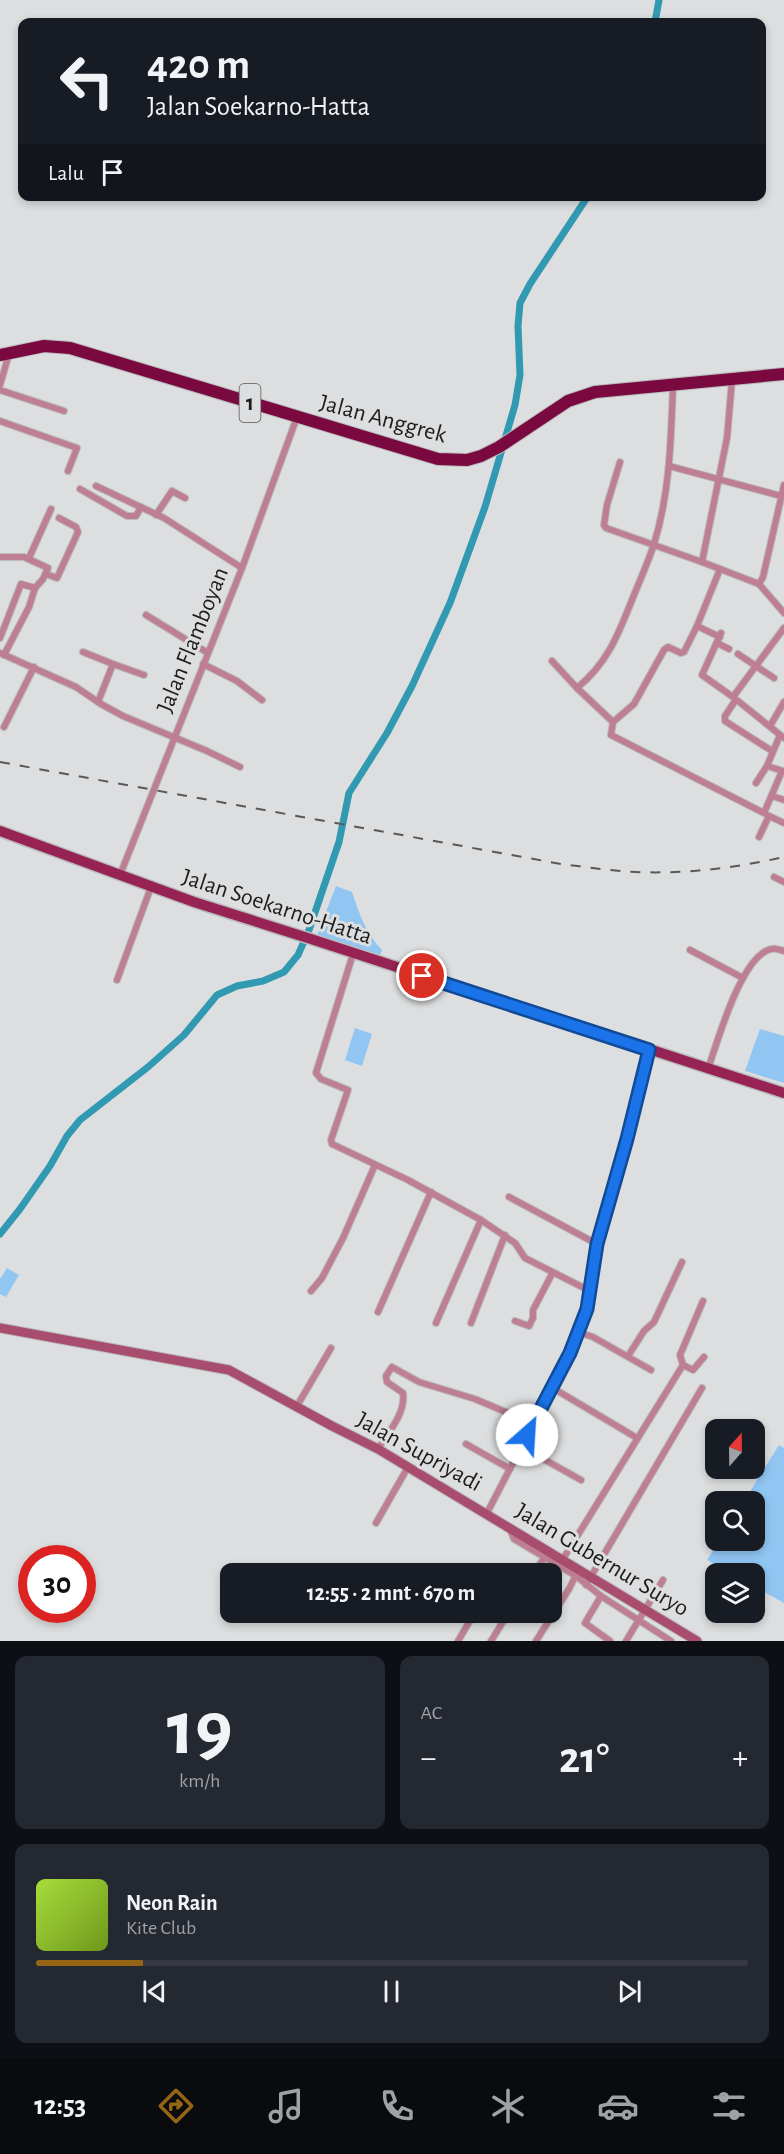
<!DOCTYPE html>
<html lang="id">
<head>
<meta charset="utf-8">
<style>
	:root { --surface:#171b24; --page:#242831; --text:#f1f3f6; --muted:#9ea1a6; --line:#363941; --accent:#946514 }
	body { margin:0; font-family:"Alegreya Sans",sans-serif; background:var(--page); color:var(--text); height:100vh; display:flex; flex-direction:column; font-size:22px; white-space:nowrap }
	* { box-sizing:border-box; margin:0 }
	p { font-size:20px; color:var(--muted) }
	.icon { flex:none; width:33px; height:33px; fill:none; stroke:currentColor; stroke-width:2; stroke-linecap:round; stroke-linejoin:round }
	.map { position:relative; height:1641px; overflow:hidden }
	.sheet { display:flex; flex-direction:column; gap:15px; padding:15px; background:#0d0f14; flex:1 }
	.sheet>* { flex:none }
	.top-card { position:absolute; left:18px; top:18px; width:748px; height:183px; border-radius:12px; box-shadow:0 3px 9px #0003; background:#171b24; color:var(--text); overflow:hidden }
	.needle { width:39px; rotate:20deg }
	.tools { position:absolute; left:705px; top:1419px; display:grid; gap:12px }
	.tools a { display:grid; place-items:center; width:60px; height:60px; border-radius:12px; background:var(--surface); box-shadow:0 3px 9px #0003; font-size:30px }
	.speed { position:absolute; left:18px; top:1545px; display:flex; gap:12px; font-size:30px; font-weight:700; text-align:center }
	.speed>* { display:grid; place-content:center; width:78px; height:78px; border-radius:50%; background:var(--surface); box-shadow:0 3px 9px #0003; line-height:1 }
	.speed .limit { border:9px solid #d22; background:#fff; color:#111 }
	.pin { position:absolute; display:grid; place-items:center; width:51px; height:51px; color:#fff; margin:-26px; border:3px solid #fff; border-radius:50%; box-shadow:0 2px 6px #0007 }
	.me { position:absolute; width:66px; margin:-33px; rotate:26deg; stroke-linejoin:round; filter:drop-shadow(0 0 4px #0008) }
	.turn { display:flex; align-items:center; gap:21px; height:126px; padding:0 30px; font-size:27px }
	.turn .icon { width:78px; height:78px; stroke-width:2.5 }
	.turn b { display:block; font-size:42px; line-height:51px }
	.then { display:flex; align-items:center; height:57px; padding:0 30px; background:#0003; gap:12px; font-size:22px }
	.big { font-size:45px; font-weight:700; line-height:1.1 }
	.sheet .card { flex:1; display:flex; flex-direction:column; justify-content:center; gap:9px; min-width:0; padding:0 21px; border-radius:12px; background:var(--page) }
	.sheet .dial { align-items:center; gap:0 }
	.dial b { font-size:78px; line-height:1 }
	.song { display:flex; align-items:center; gap:18px }
	.cover { width:72px; height:72px; border-radius:9px; background:linear-gradient(135deg,hsl(80 70% 55%),hsl(80 70% 35%)) }
	.played { height:6px; border-radius:3px; background:linear-gradient(90deg,var(--accent) 15%,var(--line) 15%) }
	.keys { display:flex; justify-content:space-around; direction:ltr }
	.heat { display:flex; justify-content:space-between; align-items:center; font-size:33px; direction:ltr }
	.sheet .tiles { flex:1; display:grid; gap:15px; grid-template-columns:1fr 1fr }
	.card:last-child { grid-column:span 2 }
	.trip { position:absolute; left:220px; top:1563px; width:342px; height:60px; border-radius:12px; background:var(--surface); box-shadow:0 3px 9px #0003; font-weight:700; line-height:60px; text-align:center }
	.dock { display:flex; height:96px; justify-content:space-around; align-items:center; background:#090b0e; color:var(--muted) }
	.dock .icon { width:42px; height:42px }
	.dock .selected { color:var(--accent) }
	.dock b { font-size:27px; color:var(--text) }
	.map>svg:first-child { display:block }
</style>
</head>
<body>
<div class="map">
<svg width="784" height="1641" viewBox="0 0 784 1641">
	<rect width="100%" height="100%" fill="#dddedf"/>
	<!-- green -->
	<g fill="#91c6f3">
		<path d="M 336,886 L 352,892 C 359,913 366,934 382,950 L 378,961 L 315,940 Z"/>
		<polygon points="355,1028 372,1034 362,1066 345,1060"/>
		<polygon points="760,1029 784,1036 784,1083 745,1071"/>
		<polygon points="7,1268 19,1275 6,1297 0,1294 0,1279"/>
		<polygon points="779,1445 784,1448 784,1603 755,1587 754,1574 731,1573 707,1560 719,1541 754,1540 754,1502 744,1501"/>
	</g>
	<g fill="none" stroke-linecap="round" stroke-linejoin="round">
		<!-- canal -->
		<g stroke="#3199b1" stroke-width="7">
			<polyline points="655,22 659,0"/>
			<polyline points="0,1234 20,1209 50,1166 67,1136 80,1120 148,1067 184,1035 217,995 237,986 263,981 284,972 298,955 309,930 339,842 349,793 387,733 412,686 450,603 485,507 515,405 520,375 518,326 520,303 530,284 588,196"/>
		</g>
		<!-- street casing -->
		<g stroke="#babbbc" stroke-width="8">
			<g id="street">
				<polyline points="0,385 9,354"/>
				<polyline points="0,390 64,411"/>
				<polyline points="0,421 77,448 68,471"/>
				<polyline points="620,462 607,505 604,525 606,528 702,562 759,584 784,613"/>
				<polyline points="669,466 781,496"/>
				<polyline points="96,486 164,518 242,568"/>
				<polyline points="80,489 127,516 136,516 141,507"/>
				<polyline points="156,515 172,491 185,498"/>
				<polyline points="0,557 24,557 48,568 43,579 35,588 29,607 4,655"/>
				<polyline points="29,558 51,509"/>
				<polyline points="702,562 727,438 732,380"/>
				<polyline points="46,574 57,578 78,532 76,527 59,518"/>
				<polyline points="759,584 763,577 784,485"/>
				<polyline points="146,615 208,653"/>
				<polyline points="697,626 720,637"/>
				<polyline points="784,628 733,697 784,738"/>
				<polyline points="721,633 702,675 733,697"/>
				<polyline points="0,638 21,584 35,588"/>
				<polyline points="717,643 729,649"/>
				<polyline points="83,652 113,664"/>
				<polyline points="0,653 76,687 101,704 123,716 207,751 240,767"/>
				<polyline points="738,654 774,678"/>
				<polyline points="552,661 577,688 613,722 611,735 760,811 764,813 782,771"/>
				<polyline points="203,664 237,681 262,700"/>
				<path d="M 577,688 C 607,664 618,635 632,600 C 639,582 648,563 654,544 C 670,493 671,438 673,385"/>
				<polyline points="735,701 725,716 725,721 772,751"/>
				<polyline points="98,702 113,664 144,675"/>
				<polyline points="613,722 634,704 664,650 668,647 681,653 684,652 697,626 720,569"/>
				<polyline points="770,726 784,702"/>
				<polyline points="4,727 34,667"/>
				<polyline points="780,735 767,766 783,771"/>
				<polyline points="756,783 767,766"/>
				<polyline points="772,796 784,800"/>
				<polyline points="767,815 784,823"/>
				<polyline points="759,837 769,816"/>
				<polyline points="120,875 242,568 297,417"/>
				<polyline points="774,877 784,882"/>
				<polyline points="690,950 743,978"/>
				<polyline points="353,954 316,1073 321,1079 348,1090 331,1140 332,1144 408,1180 481,1220 515,1243 525,1258 590,1291"/>
				<polyline points="117,980 151,887"/>
				<path d="M 708,1069 C 718,1040 739,965 766,951 C 772,947 778,949 784,951"/>
				<polyline points="509,1197 597,1244"/>
				<polyline points="311,1291 322,1278 343,1238 375,1165"/>
				<polyline points="378,1312 431,1192"/>
				<polyline points="515,1321 529,1326 533,1318 533,1310 552,1274"/>
				<polyline points="436,1323 481,1220"/>
				<polyline points="471,1323 505,1235"/>
				<polyline points="578,1332 593,1337 651,1370"/>
				<polyline points="628,1356 644,1331 654,1322 682,1262"/>
				<polyline points="683,1365 680,1355 703,1301"/>
				<polyline points="551,1387 637,1438"/>
				<polyline points="297,1406 331,1348"/>
				<polyline points="466,1444 510,1469"/>
				<polyline points="522,1447 581,1480"/>
				<path d="M 378,1449 C 388,1433 406,1413 403,1393 L 387,1382 L 386,1376 L 392,1367 L 419,1382 L 475,1399 L 532,1423"/>
				<polyline points="487,1513 570,1353 587,1309 597,1244 627,1139 649,1050"/>
				<polyline points="376,1523 408,1467"/>
				<polyline points="509,1527 514,1539 576,1576 601,1596"/>
				<polyline points="563,1559 683,1365 693,1370 704,1357"/>
				<polyline points="533,1574 547,1554"/>
				<polyline points="586,1585 702,1388"/>
				<polyline points="458,1641 475,1612"/>
				<polyline points="491,1641 509,1612"/>
				<polyline points="536,1641 569,1589 577,1573"/>
				<polyline points="610,1641 585,1623 601,1596 671,1641"/>
				<polyline points="626,1641 663,1580"/>
			</g>
		</g>
		<!-- secondary casing -->
		<g stroke="#babbbc" stroke-width="11">
			<polyline id="secondary" points="0,1328 229,1370 332,1426 378,1449 697,1641"/>
		</g>
		<!-- primary casing -->
		<g stroke="#babbbc" stroke-width="13">
			<polyline id="primary" points="0,831 194,902 311,939 784,1093"/>
		</g>
		<!-- highway casing -->
		<g stroke="#babbbc" stroke-width="14">
			<polyline id="highway" points="0,355 44,346 70,348 438,459 467,460 481,456 499,447 568,401 595,392 784,374"/>
		</g>
		<!-- street -->
		<use href="#street" stroke="#be7f92" stroke-width="6"/>
		<!-- secondary -->
		<use href="#secondary" stroke="#a94d6e" stroke-width="9"/>
		<!-- primary -->
		<use href="#primary" stroke="#962354" stroke-width="10"/>
		<!-- highway -->
		<use href="#highway" stroke="#79093f" stroke-width="12"/>
		<!-- rail -->
		<path stroke="#585859" stroke-width="2" stroke-dasharray="10 10" stroke-linecap="butt" d="M 0,762 L 561,864 C 586,867 611,871 636,872 C 686,874 735,868 784,857"/>
	</g>
	<g fill="none" stroke-linecap="round" stroke-linejoin="round">
		<!-- route casing -->
		<g stroke="#114b97" stroke-width="15">
			<polyline id="route" points="422,976 649,1050 627,1139 597,1244 587,1309 570,1353 527,1435"/>
		</g>
		<!-- route -->
		<use href="#route" stroke="#1a73e8" stroke-width="10"/>
	</g>
	<g text-anchor="middle" dominant-baseline="central" stroke-width="6" stroke-linejoin="round" paint-order="stroke">
		<!-- shield labels -->
		<rect fill="#dddedf" stroke="#565656" stroke-width="1.5" x="239.5" y="384" width="21" height="38" rx="4.5"/>
		<g font-size="22" font-weight="bold" fill="#1c1c1c">
			<text x="250" y="403">1</text>
		</g>
		<!-- street labels -->
		<g font-size="24" fill="#1c1c1c" stroke="#dddedf">
			<text transform="translate(383 419) rotate(15)">Jalan Anggrek</text>
			<text transform="translate(193 640) rotate(-68)">Jalan Flamboyan</text>
			<text transform="translate(277 907) rotate(18)">Jalan Soekarno-Hatta</text>
			<text transform="translate(419 1452) rotate(29)">Jalan Supriyadi</text>
			<text transform="translate(602 1560) rotate(31)">Jalan Gubernur Suryo</text>
		</g>
	</g>
</svg>
<div class="tools">
<a><svg class="needle" viewBox="-14 -14 28 28"><path d="M0-13l5 13h-10z" fill="#e53935"/><path d="M0 13l5-13h-10z" fill="#9ea1a6"/></svg></a>
<a><svg class="icon" aria-label="search" viewBox="0 0 24 24"><circle cx="10" cy="10" r="6"/><path d="M15 15l6 6"/></svg></a>
<a><svg class="icon" aria-label="layers" viewBox="0 0 24 24"><path d="M12 4l9 5-9 5-9-5zM3 14l9 5 9-5"/></svg></a>
</div>
<div class="speed"><div class="limit">30</div></div>
<div class="pin" style="left:422px;top:976px;background:#d93025"><svg class="icon" aria-label="arrive" viewBox="0 0 24 24"><path d="M6 21V4h12l-3 4 3 4H6"/></svg></div>
<svg class="me" style="left:527px;top:1435px" viewBox="-20 -20 40 40"><circle r="19" fill="#fff"/><path d="M0-13L10 11 0 6-10 11z" fill="#1a73e8"/></svg>
<div class="trip">12:55 · 2 mnt · 670 m</div>
<div class="top-card">
<div class="turn"><svg class="icon" aria-label="left" viewBox="0 0 24 24"><path d="M17 20v-9H6M10 6l-5 5 5 5"/></svg><div><b>420 m</b>Jalan Soekarno-Hatta</div></div>
<div class="then">Lalu<svg class="icon" aria-label="arrive" viewBox="0 0 24 24"><path d="M6 21V4h12l-3 4 3 4H6"/></svg></div>
</div>
</div>
<section class="sheet">
<div class="tiles">
<div class="card dial"><b>19</b><p>km/h</p></div>
<div class="card"><p>AC</p>
<div class="heat"><a>−</a><b class="big">21°</b><a>+</a></div>
</div>
<div class="card">
<div class="song"><i class="cover"></i><div><b>Neon Rain</b><p>Kite Club</p></div></div>
<div class="played"></div>
<div class="keys"><svg class="icon" aria-label="previous" viewBox="0 0 24 24"><path d="M18 5L8 12l10 7zM5 5v14"/></svg><svg class="icon" aria-label="pause" viewBox="0 0 24 24"><path d="M8 5v14M16 5v14"/></svg><svg class="icon" aria-label="next" viewBox="0 0 24 24"><path d="M6 5l10 7-10 7zM19 5v14"/></svg></div>
</div>
</div>
</section>
<nav class="dock">
<b>12:53</b>
<svg class="icon selected" aria-label="directions" viewBox="0 0 24 24"><path d="M12 3l9 9-9 9-9-9zM9 14v-3h6M13 9l2 2-2 2"/></svg>
<svg class="icon" aria-label="music" viewBox="0 0 24 24"><path d="M9 18V5l10-2v13"/><circle cx="6" cy="18" r="3"/><circle cx="16" cy="16" r="3"/></svg>
<svg class="icon" aria-label="phone" viewBox="0 0 24 24"><path d="M5 4h4l2 5-3 2q2 4 5 5l2-3 5 2v4C11 20 4 13 5 4z"/></svg>
<svg class="icon" aria-label="climate" viewBox="0 0 24 24"><path d="M12 3v18M4 7l16 10M4 17L20 7"/></svg>
<svg class="icon" aria-label="car" viewBox="0 0 24 24"><path d="M5 17H2v-5l4-1 3-4h7l3 4 3 1v5h-3M9 17h6M6 11h13"/><circle cx="7" cy="17" r="2"/><circle cx="17" cy="17" r="2"/></svg>
<svg class="icon" aria-label="filters" viewBox="0 0 24 24"><path d="M4 7h16M4 17h16"/><circle cx="9" cy="7" r="2"/><circle cx="15" cy="17" r="2"/></svg>
</nav>
</body>
</html>
